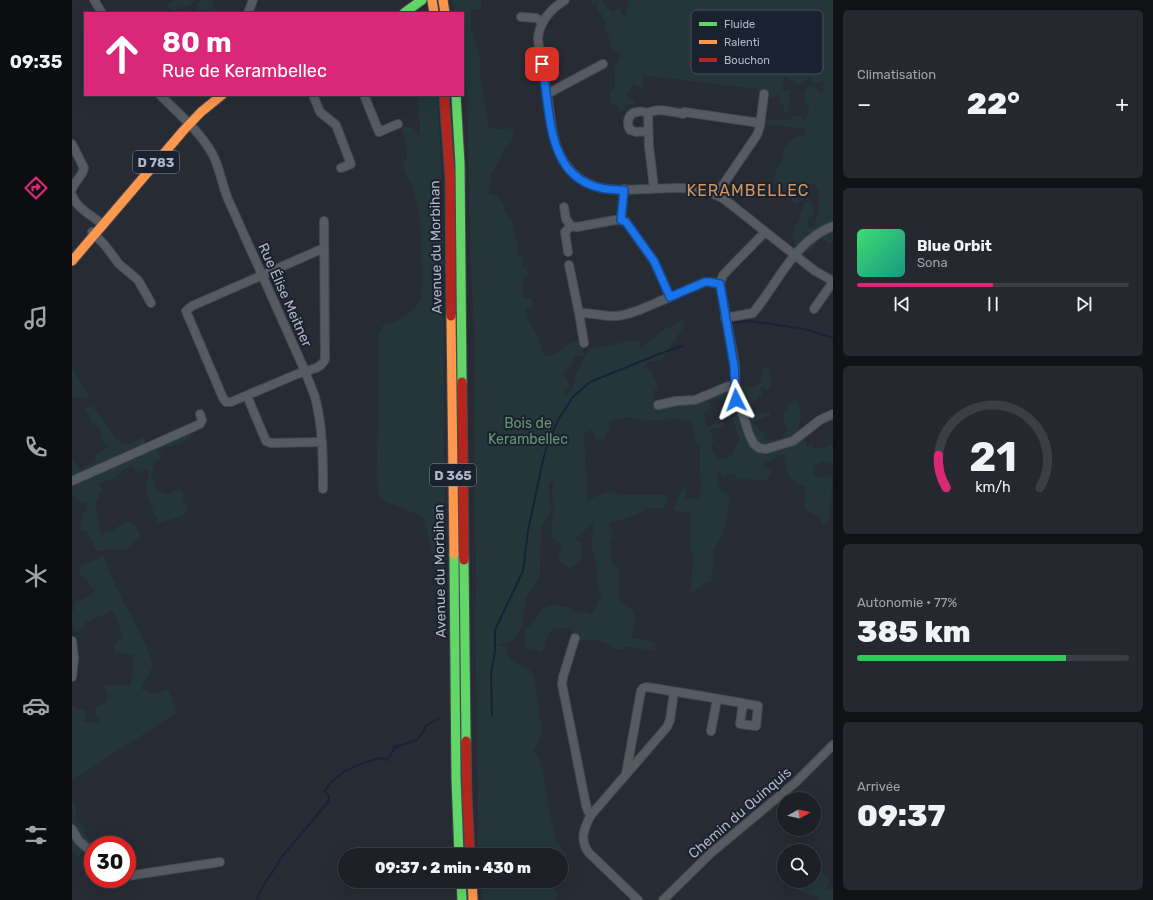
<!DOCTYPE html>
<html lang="fr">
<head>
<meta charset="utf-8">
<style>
	:root { --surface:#1d2127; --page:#25292f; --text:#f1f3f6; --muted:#a0a3a7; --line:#3b3e44; --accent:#db2777 }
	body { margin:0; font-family:Rubik,sans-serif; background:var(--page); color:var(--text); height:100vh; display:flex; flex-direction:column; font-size:15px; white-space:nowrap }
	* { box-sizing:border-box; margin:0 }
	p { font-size:13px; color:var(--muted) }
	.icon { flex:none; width:22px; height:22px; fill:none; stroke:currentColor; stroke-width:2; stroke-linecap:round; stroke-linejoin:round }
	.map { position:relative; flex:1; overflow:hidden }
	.panel { display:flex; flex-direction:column; gap:10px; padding:10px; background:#101215; width:320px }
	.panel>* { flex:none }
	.banner { position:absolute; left:12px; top:12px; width:380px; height:84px; border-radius:0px; box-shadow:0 4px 16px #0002,0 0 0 1px var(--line); background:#db2777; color:#fff; overflow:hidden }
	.needle { width:26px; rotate:82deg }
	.controls { position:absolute; left:705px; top:792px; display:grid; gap:8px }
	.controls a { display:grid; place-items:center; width:44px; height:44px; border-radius:50%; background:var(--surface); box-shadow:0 4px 16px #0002,0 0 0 1px var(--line); font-size:20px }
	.speed { position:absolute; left:12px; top:836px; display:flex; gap:8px; font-size:20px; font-weight:700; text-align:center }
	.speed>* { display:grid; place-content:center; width:52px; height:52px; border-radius:50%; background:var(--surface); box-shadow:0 4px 16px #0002,0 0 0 1px var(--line); line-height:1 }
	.speed .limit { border:6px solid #d22; background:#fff; color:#111 }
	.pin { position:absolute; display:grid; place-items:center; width:34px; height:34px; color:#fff; margin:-17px; border-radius:8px; box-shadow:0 2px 6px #0006 }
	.me { position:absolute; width:44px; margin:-22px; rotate:357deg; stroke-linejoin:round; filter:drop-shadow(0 0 3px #0008) }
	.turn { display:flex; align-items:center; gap:14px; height:84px; padding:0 12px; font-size:18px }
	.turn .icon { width:52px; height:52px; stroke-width:2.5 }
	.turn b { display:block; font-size:28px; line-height:34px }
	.big { font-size:30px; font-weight:800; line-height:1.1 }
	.panel .widget { flex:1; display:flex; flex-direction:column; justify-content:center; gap:6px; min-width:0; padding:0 14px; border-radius:6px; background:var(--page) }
	.panel .dial { align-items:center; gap:0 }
	.dial svg { height:104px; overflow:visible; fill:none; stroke:var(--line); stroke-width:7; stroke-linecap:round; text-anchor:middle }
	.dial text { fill:var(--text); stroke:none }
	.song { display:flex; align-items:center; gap:12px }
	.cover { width:48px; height:48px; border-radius:6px; background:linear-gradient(135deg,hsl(140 70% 55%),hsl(170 70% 35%)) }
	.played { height:4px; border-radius:2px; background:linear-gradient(90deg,var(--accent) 50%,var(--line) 50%) }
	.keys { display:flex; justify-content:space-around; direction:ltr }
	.heat { display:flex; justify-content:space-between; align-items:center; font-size:22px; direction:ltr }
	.charge { height:6px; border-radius:3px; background:linear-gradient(90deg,#34c759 77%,var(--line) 0) }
	.trip { position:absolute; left:266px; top:848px; width:230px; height:40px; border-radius:20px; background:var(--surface); box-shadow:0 4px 16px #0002,0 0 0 1px var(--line); font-weight:800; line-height:40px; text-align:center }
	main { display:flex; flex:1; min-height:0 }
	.tabs { display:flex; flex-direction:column; width:72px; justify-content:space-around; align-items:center; background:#0c0d10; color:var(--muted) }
	.tabs .icon { width:28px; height:28px }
	.tabs .on { color:var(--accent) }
	.tabs b { font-size:18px; color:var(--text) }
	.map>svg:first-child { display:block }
</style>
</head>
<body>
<main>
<nav class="tabs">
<b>09:35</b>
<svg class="icon on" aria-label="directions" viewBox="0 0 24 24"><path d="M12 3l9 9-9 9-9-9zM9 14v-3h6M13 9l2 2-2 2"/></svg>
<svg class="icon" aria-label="music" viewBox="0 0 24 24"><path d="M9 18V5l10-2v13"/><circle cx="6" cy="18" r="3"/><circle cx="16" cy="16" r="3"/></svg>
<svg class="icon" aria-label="phone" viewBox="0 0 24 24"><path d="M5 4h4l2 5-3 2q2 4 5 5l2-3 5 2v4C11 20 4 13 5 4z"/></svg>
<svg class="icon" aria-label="climate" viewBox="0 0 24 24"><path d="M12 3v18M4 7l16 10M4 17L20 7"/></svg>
<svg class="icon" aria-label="car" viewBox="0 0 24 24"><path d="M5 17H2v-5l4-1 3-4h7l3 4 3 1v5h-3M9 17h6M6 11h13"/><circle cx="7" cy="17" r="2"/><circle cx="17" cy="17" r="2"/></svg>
<svg class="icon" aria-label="filters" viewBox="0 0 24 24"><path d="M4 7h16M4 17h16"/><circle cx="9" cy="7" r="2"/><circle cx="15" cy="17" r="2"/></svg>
</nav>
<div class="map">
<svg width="761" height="900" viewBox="0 0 761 900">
	<rect width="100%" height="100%" fill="#272c34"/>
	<!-- green -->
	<g fill="#24363a">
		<polygon points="103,0 125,0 116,6 109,7 103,11 97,9 96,5"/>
		<polygon points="128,0 140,0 142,8 146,13 125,13 126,12 125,7"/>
		<path d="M 379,0 L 409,0 L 409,8 L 405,10 L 399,9 L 399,28 L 408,57 L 408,75 L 416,126 C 423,130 432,129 439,128 C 445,139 438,143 431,150 L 431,153 L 418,177 L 419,183 L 416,193 L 425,196 L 429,201 L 436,217 L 441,223 L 443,239 L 445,240 L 446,255 L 451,259 L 450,267 L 455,268 L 456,276 L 453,276 C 451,283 450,290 451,298 L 459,298 L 462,304 L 460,307 L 453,309 L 455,319 L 458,322 L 460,328 L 466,336 L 472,355 C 479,357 484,354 490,350 L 491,347 C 497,345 502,341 510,341 L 512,346 L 511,356 L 503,356 L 498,367 L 492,370 L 491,374 L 498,387 L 492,391 L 495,395 C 505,385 500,381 505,372 C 509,364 513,356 517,348 L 538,346 L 557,341 L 567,341 L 569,349 L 590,331 L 611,320 L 613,325 L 589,360 L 576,362 L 571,367 L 580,372 L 582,379 L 586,383 L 585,388 L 582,390 L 583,393 L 581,398 L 582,407 L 594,406 L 657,388 L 663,401 L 662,403 L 658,402 L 655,406 L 651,400 L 645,399 L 636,401 L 638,404 L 638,409 L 631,415 L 634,419 L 634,428 L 641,424 L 652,423 L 652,426 L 638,430 L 642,441 L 639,445 L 643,456 L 646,457 L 647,459 L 660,456 L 664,446 L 668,441 L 660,418 L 664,416 L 663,411 L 668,404 L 668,386 L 671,384 L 674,388 L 684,385 L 689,381 L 689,377 L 692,376 L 690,370 L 696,367 L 699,388 L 694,391 L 692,387 L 688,388 L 690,394 L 677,407 L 675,402 L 673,402 L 674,409 C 685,416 686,414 698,412 L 698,415 L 682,422 L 687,429 L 693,433 L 692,439 L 699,440 L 711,438 L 716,432 L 712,422 L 712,413 L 715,412 C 715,403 719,402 726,400 L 729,414 L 726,428 L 729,430 L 735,447 L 740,444 L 742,449 L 752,448 L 761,443 L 761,464 L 750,462 L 741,467 L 742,471 L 742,477 L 754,477 L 758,475 L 761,480 L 756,522 L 750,524 L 749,517 L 735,511 L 732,507 L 734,486 C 714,482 715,471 712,454 L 692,463 L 693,469 L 698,469 L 699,473 L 694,480 L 667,479 L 661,473 L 650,476 L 649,472 L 645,471 L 647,491 L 653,492 L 658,497 L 651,534 L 640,553 L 642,562 L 639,582 L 635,582 L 619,593 L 621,553 L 619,552 L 619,512 L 602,511 C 603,501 607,493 614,486 L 613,498 L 627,498 L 629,487 L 628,474 L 628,444 L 624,443 L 620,423 L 607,419 L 572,421 L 556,417 L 537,421 L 538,428 L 532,439 L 525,440 L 519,430 L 512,433 L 515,500 L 537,491 L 550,495 L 567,494 L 595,495 L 596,501 L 592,508 L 574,508 C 569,515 546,521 537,522 L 541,535 L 537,543 L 541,566 L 545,566 L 548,572 L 547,576 L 547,601 C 568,612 563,618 560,638 L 577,641 L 583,644 L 583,651 L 555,646 L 550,650 C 544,649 542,648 538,645 C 531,640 515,639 508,641 L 501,636 L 502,629 L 483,628 L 476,634 L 473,646 L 469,652 L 455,648 C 451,640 452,635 455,627 C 463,623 463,620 468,613 C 474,602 488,606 498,608 L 501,613 L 513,612 L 519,615 L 530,595 L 527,588 L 524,563 L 520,548 L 521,523 L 503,539 L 509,543 C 512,556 510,561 499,568 C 492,566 489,563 486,557 L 491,545 L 489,543 L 485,542 L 479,535 L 482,510 L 480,490 L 482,485 L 480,480 C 473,488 479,499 479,508 C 478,516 470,522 469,530 L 468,574 L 454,599 L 451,616 L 452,626 L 439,641 L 427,645 L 434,648 C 437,668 452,661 462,675 L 470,734 L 461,751 L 467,759 L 472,777 L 473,791 L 482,833 L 483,841 L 489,845 L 490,852 L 494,852 C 496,860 496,866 489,872 L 489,855 L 406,855 L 405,851 L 406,780 L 403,618 C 406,574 402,529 402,485 C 402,415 405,344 399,275 L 395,93 L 391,59 L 391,13 L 382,13 Z"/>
		<path d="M 520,0 L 530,0 L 535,7 L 541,12 L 548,8 L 550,15 L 553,16 L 557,0 L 761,0 L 761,110 L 760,111 L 761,116 L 761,241 L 757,244 L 750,237 L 737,252 L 732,253 L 731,251 L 723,245 L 721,234 L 733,202 L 739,201 L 742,207 L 741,216 L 735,219 L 737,229 L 743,226 C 746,210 751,200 744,185 L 739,183 L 730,184 L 733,192 L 732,199 L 725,204 C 719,200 720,200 717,195 C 714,191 707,189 704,185 C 699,179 705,166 710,162 L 711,149 L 722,138 L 732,135 L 734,129 C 721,128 707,126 694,124 L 694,120 L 718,120 L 722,116 C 728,115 729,117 733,121 L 736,114 L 737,107 C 729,101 730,85 743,86 L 748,93 L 753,92 L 751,86 L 754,80 L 745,83 L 741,82 L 738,77 L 727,85 L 715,77 L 712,77 L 710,90 L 718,91 L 716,113 L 712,112 L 712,105 L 708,103 L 707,96 L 704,96 L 699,98 L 697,96 L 696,94 L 686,93 L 686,89 L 570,75 L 571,86 L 568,87 L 562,84 L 560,85 L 558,93 L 554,92 L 556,98 L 564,100 C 561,107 558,103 553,106 L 555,111 L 548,111 L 545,106 L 540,104 L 537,100 L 538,92 L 543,87 L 543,68 L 549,55 L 547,52 L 543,52 L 541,50 L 534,29 L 534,24 L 529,13 L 526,12 L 526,6 L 524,3 L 523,6 L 520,5 Z"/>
		<path d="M 345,95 L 365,95 L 368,139 L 371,238 L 373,575 L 372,605 L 366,606 L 364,576 L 353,521 L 350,516 L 310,500 L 306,494 L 305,448 L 307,414 L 306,338 L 311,325 C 325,323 341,314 348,301 C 353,291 349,229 347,215 C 346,206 343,197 341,188 C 338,179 332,174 331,163 L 335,160 L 334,139 L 331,134 L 329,127 C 343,126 341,127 347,137 L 348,124 Z"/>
		<path d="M 0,368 L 18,398 C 11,400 7,396 0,399 Z"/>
		<path d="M 13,407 L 21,407 L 33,422 L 44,439 L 52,444 L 57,444 L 72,437 L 77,446 L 117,432 L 120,437 L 100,447 L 94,446 L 86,451 L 89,454 L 89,458 L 82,462 C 82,474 76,470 83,483 L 82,488 L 86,491 L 96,495 L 107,489 L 112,494 L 110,501 L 117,509 L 112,515 L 86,523 L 73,489 L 77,471 L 74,469 L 66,473 L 60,466 L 51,470 L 43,479 L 34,480 L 27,484 L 30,490 L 23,503 L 26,523 L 29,536 L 36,531 L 41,532 C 52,519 62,518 68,536 L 59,546 L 54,549 L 46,550 L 38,549 L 26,551 L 23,549 L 16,532 L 8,529 L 11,513 L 14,511 L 15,502 L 9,504 L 0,495 L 0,459 L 9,470 L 24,461 L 23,456 L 37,447 L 28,437 L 29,432 L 25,426 L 20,424 Z"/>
		<path d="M 31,555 L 44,587 L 73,643 L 81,666 L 69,689 L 82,694 L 97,689 L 104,713 L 0,780 L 0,706 L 14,711 L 13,718 L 9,722 L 28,723 L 29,720 L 24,715 L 23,708 L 34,703 L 36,696 L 32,685 L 58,686 L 62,666 L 61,655 L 43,653 L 41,646 L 51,637 L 41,610 L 13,623 L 12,628 L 3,632 L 0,619 L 0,611 L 3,608 L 2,605 L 4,601 L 12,599 L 23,592 L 22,588 L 18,586 L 15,580 L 7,573 L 9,566 C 17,562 24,561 31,555 Z"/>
		<polygon points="0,800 4,805 4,821 12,826 13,835 21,845 21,850 11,849 7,858 2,851 0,852"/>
		<polygon points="742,867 747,867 758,881 754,889 761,890 761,900 747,900 746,897 726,891 728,881 742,881"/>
		<polygon points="409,881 481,881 485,897 479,900 410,900"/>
	</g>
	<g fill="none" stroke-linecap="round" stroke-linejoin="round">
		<!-- stream -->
		<g stroke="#172237" stroke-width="2">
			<polyline points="659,323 677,321 726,328 736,330 761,338"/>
			<polyline points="420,716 419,674 423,651 423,630 451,571 456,531 471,460 475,446 485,422 500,398 518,382 587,354 611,346"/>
			<path d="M 185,900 C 190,882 201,875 208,859 L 256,802 L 257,796 L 253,791 L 258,783 L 273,771 L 291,763 L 309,758 L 315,760 L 318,756 L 323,747 L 345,740 L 355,725 L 367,718"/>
		</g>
		<!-- street casing -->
		<g stroke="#444951" stroke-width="10">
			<g id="street">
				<polyline points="22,0 30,13"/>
				<path d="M 493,0 C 479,9 467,22 466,39 C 468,59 473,79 476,99 C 480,129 481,158 507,178 C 516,184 525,188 535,189 C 549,191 564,189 578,189 C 604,188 628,185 652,199 L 743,271 L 761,281"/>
				<polyline points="176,13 181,0"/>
				<polyline points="449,17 464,18 471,22"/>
				<polyline points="475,94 531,64"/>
				<path d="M 88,95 C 107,114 128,131 141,155 C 148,169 150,185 156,199 L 233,371 C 236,380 240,388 243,397 C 251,427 251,459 251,489"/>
				<polyline points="241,95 248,112 264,125 279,164 269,168"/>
				<polyline points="292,95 307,132 326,124"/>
				<path d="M 576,113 C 585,107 600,112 611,114 L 612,112 L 688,123"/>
				<path d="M 576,131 L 564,132 L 558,130 C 554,123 556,113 565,112 C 569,111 573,112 576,113 L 577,146 L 582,188"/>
				<path d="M 0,144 L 12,168 C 11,175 3,181 0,189"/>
				<path d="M 0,195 C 4,208 22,217 32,225"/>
				<polyline points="644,195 685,135 688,126 692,94"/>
				<polyline points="492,207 494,219 499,226"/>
				<polyline points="20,232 32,244 47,264 66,280 79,303"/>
				<polyline points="693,232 651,275 648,284 663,365 664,400 671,415 677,434 682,444 687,448 694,449 721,441 748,420 761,414"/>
				<polyline points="252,248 120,306 114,311 151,398 154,402 159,402 223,375 244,368 249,365 253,360 252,221"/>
				<polyline points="496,252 493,232 499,226 505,227 543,220 549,220"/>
				<path d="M 497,265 L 507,313 C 520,312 532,317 544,316 C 561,315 582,303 598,297 L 582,261 L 554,222 L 549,220 L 552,189"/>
				<polyline points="598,297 633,282 637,282 648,284"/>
				<polyline points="742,309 761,282"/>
				<polyline points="507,313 512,343"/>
				<path d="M 653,318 L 681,313 C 706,283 722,241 761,226"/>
				<polyline points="175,396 194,441 199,443 250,442"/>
				<polyline points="586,405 604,401 623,400 654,387 663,385"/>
				<polyline points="0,481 128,424 130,420 128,414"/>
				<path d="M 503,638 L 491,677 L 490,684 L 514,805 L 516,811 L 519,815 C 512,828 507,840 517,853 L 566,900"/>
				<polyline points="0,641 2,658 0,677"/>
				<polyline points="639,731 645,699"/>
				<path d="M 554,774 L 569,691 L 571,688 L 575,687 C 612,693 649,699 686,706 L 684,726 L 668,724 L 671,703"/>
				<polyline points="519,815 595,727 598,720 602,692"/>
				<polyline points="0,829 7,841 21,853"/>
				<polyline points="55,876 148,862"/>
				<polyline points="591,900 639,853 724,782 761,745"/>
			</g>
		</g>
		<!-- fast casing -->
		<g stroke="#444951" stroke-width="11">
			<g id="fast">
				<polyline points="332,13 350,0"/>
				<polyline points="384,95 388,164 390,382"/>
				<polyline points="382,554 384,778 387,855"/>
				<polyline points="392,560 394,741"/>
				<polyline points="389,881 390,900"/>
			</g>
		</g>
		<!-- slow casing -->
		<g stroke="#444951" stroke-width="11">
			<g id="slow">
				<polyline points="360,0 362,13"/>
				<polyline points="371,0 373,13"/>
				<polyline points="0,261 111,131 129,112 150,95"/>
				<polyline points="379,316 382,554"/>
				<polyline points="400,881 401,900"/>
			</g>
		</g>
		<!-- jam casing -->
		<g stroke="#444951" stroke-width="11">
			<g id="jam">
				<polyline points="372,95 378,177 379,316"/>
				<polyline points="390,382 392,560"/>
				<polyline points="394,741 395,797 398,855"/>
			</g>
		</g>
		<!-- street -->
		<use href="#street" stroke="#565b62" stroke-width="8"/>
		<!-- fast -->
		<use href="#fast" stroke="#63d668" stroke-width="9"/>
		<!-- slow -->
		<use href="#slow" stroke="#ff974d" stroke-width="9"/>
		<!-- jam -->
		<use href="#jam" stroke="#b3261e" stroke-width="9"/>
	</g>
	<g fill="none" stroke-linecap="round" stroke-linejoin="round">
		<!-- route casing -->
		<g stroke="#114b97" stroke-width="10">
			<path id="route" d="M 470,64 C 480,120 473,192 552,190 L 549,220 L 554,222 L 582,261 L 598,297 L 633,282 L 637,282 L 648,284 L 662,366 L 664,400"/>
		</g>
		<!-- route -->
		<use href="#route" stroke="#1a73e8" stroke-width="7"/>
	</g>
	<g text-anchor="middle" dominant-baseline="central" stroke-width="4" stroke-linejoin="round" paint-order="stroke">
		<!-- shield labels -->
		<g fill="#1a222f" stroke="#828a99" stroke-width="1">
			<rect x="61" y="151" width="46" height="22" rx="3"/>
			<rect x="358" y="464" width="46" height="22" rx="3"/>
		</g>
		<g font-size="13" font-weight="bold" fill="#afb7c6">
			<text x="84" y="162">D 783</text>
			<text x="381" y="475">D 365</text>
		</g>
		<!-- street labels -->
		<g font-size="14" fill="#afb7c6" stroke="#1a222f">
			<text transform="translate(364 247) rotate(-91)">Avenue du Morbihan</text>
			<text transform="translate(213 295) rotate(66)">Rue Élise Meitner</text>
			<text transform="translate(368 571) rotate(-91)">Avenue du Morbihan</text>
			<text transform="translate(668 813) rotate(-41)">Chemin du Quinquis</text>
		</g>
		<!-- park labels -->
		<g font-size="14" fill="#669773" stroke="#1a222f">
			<text x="456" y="423">Bois de<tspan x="456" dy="16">Kerambellec</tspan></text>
		</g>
		<!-- quarter labels -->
		<g font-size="16" letter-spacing="1" fill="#d5955c" stroke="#1a222f">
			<text x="676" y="190">KERAMBELLEC</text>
		</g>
	</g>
	<!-- legend -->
	<rect x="619" y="10" width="132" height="64" rx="6" fill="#1a222f" stroke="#474f5c" stroke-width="1"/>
	<rect x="627" y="22" width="18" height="4" fill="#63d668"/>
	<rect x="627" y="40" width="18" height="4" fill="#ff974d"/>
	<rect x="627" y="58" width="18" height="4" fill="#b3261e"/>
	<g font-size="11" fill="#afb7c6">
		<text x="652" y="28">Fluide</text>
		<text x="652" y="46">Ralenti</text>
		<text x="652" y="64">Bouchon</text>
	</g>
</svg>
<div class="controls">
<a><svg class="needle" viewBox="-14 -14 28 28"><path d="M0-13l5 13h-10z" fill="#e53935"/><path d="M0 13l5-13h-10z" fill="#a0a3a7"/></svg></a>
<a><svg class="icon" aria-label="search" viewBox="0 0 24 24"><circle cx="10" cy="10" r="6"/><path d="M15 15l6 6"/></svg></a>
</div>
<div class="speed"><div class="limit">30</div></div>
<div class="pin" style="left:470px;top:64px;background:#d93025"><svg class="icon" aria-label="arrive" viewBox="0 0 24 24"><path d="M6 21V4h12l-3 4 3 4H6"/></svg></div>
<svg class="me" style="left:664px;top:400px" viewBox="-20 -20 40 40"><path d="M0-17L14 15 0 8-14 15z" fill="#1a73e8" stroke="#fff" stroke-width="4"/></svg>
<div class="trip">09:37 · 2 min · 430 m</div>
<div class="banner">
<div class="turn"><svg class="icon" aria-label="ahead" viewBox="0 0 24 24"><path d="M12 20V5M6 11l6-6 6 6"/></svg><div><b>80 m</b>Rue de Kerambellec</div></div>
</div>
</div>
<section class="panel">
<div class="widget"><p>Climatisation</p>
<div class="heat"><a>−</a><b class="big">22°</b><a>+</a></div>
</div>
<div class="widget">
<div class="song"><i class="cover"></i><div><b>Blue Orbit</b><p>Sona</p></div></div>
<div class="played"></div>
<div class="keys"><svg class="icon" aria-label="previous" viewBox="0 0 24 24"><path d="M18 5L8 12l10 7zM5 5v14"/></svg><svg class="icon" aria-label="pause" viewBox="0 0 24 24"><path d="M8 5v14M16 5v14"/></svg><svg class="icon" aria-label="next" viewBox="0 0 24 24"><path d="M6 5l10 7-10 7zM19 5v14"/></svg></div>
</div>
<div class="widget dial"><svg viewBox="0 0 100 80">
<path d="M14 69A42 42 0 1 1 86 69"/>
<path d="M14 69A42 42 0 0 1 8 44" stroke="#db2777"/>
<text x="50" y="56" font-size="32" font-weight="700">21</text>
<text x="50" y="72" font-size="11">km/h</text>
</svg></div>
<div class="widget"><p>Autonomie · 77%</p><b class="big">385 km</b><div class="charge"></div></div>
<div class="widget"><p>Arrivée</p><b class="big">09:37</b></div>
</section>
</main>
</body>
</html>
